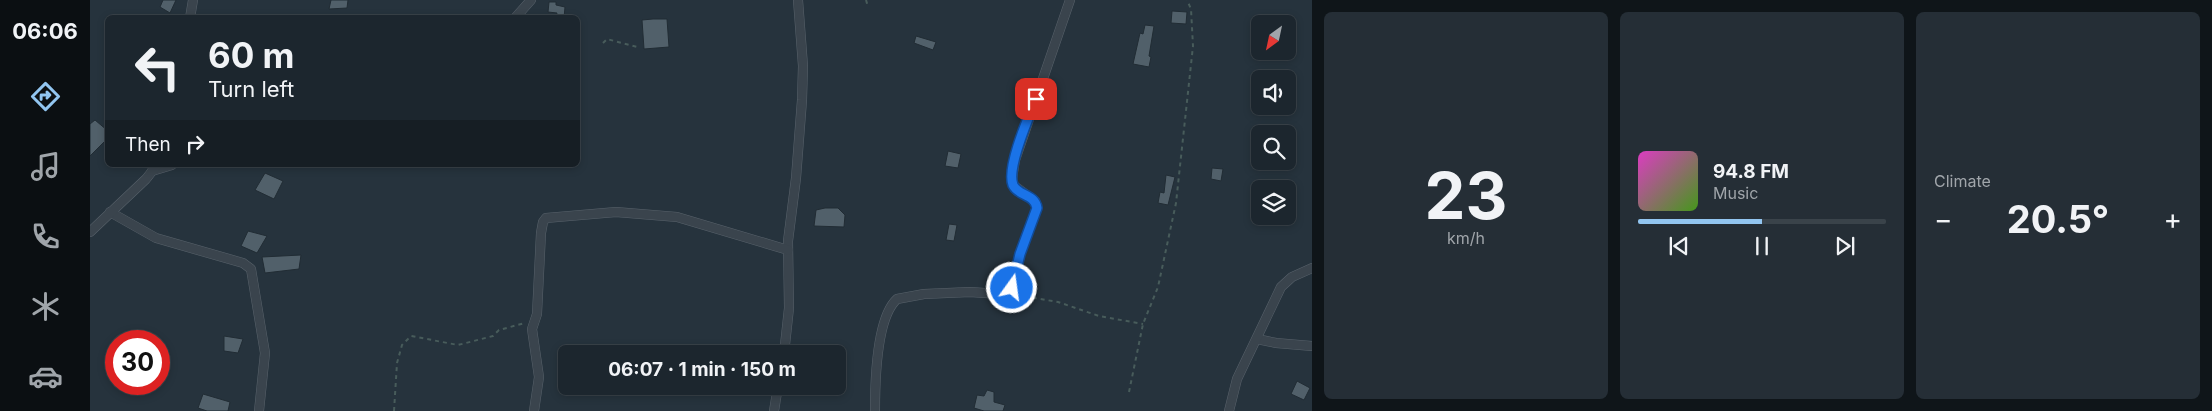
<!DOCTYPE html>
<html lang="en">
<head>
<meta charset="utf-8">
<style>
	:root { --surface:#1c262e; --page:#252e36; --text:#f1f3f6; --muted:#a0a5aa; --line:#3a434a; --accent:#92c5f0 }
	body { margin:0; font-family:Inter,sans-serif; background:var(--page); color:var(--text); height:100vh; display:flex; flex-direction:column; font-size:19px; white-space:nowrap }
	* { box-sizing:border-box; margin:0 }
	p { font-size:16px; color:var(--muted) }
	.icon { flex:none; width:28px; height:28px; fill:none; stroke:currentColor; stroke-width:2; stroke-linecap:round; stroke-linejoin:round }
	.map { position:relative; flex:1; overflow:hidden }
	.panel { display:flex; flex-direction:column; gap:12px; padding:12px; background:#0f1519; width:900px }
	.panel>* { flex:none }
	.guide { position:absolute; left:15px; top:15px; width:475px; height:152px; border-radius:8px; box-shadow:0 2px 8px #0003,0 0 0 1px var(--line); background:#1c262e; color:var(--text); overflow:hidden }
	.needle { width:32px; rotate:213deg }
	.fabs { position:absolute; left:1161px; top:15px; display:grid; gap:10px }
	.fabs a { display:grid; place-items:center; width:45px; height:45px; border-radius:8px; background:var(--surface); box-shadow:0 2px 8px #0003,0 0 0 1px var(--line); font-size:25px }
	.speed { position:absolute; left:15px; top:330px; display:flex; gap:10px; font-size:25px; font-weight:700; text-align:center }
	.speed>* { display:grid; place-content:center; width:65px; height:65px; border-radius:50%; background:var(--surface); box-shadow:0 2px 8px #0003,0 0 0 1px var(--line); line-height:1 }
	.speed .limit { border:8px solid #d22; background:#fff; color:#111 }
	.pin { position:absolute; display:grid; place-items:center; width:42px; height:42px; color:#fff; margin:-21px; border-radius:10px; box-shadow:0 2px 8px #0006 }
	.me { position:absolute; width:55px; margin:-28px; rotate:14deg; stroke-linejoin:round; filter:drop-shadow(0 0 4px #0008) }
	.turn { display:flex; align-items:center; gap:18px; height:105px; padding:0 20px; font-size:22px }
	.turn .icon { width:65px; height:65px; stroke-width:2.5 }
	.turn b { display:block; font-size:35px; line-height:42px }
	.then { display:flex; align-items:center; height:48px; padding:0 20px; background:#0003; gap:10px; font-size:19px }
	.big { font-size:38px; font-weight:700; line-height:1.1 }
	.panel .widget { flex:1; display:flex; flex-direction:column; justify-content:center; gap:8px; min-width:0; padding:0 18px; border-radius:8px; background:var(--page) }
	.panel .dial { align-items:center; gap:0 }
	.dial b { font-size:65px; line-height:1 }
	.song { display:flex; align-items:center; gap:15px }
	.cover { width:60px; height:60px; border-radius:8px; background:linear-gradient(135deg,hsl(310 70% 55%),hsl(100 70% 35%)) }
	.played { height:5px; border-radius:2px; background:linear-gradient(90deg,var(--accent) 50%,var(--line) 50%) }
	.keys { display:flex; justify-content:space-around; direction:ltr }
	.heat { display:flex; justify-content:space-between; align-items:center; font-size:28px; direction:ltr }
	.panel .tiles { flex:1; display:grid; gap:12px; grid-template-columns:repeat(3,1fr) }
	.trip { position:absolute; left:468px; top:345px; width:288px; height:50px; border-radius:8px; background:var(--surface); box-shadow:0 2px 8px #0003,0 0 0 1px var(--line); font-weight:700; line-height:50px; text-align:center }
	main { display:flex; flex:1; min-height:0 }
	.tabs { display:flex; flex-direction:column; width:90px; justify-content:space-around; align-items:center; background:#0b0f12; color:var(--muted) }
	.tabs .icon { width:35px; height:35px }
	.tabs .active { color:var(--accent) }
	.tabs b { font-size:22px; color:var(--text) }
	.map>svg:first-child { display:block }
</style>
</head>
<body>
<main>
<nav class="tabs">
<b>06:06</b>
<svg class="icon active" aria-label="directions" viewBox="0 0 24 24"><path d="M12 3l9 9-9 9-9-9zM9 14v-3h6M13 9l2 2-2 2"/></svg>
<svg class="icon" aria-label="music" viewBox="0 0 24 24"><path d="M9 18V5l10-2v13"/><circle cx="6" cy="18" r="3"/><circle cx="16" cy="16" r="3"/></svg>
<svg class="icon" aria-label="phone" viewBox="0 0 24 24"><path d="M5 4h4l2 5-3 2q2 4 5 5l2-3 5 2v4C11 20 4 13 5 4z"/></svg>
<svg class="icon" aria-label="climate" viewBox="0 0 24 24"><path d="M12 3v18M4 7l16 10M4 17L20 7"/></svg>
<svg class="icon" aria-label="car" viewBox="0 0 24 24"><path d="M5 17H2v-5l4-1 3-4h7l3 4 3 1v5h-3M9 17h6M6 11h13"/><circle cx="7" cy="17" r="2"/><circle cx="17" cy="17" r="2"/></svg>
</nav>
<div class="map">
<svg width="1222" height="411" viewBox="0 0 1222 411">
	<rect width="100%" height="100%" fill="#26333d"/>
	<!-- building -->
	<g fill="#51606a" stroke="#212c34">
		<polygon points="73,0 86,0 80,13 70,7"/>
		<polygon points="241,0 258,0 257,8 239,9"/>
		<polygon points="459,2 466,2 466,5 475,7 474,18 466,17 467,13 458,12"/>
		<polygon points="1082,11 1097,12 1096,24 1081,23"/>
		<polygon points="563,19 577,19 579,47 554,49 552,20"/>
		<polygon points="1055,25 1064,26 1059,56 1061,57 1059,67 1043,64 1050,33 1053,34"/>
		<polygon points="826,36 846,42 843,50 824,43"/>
		<polygon points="5,120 18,131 18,138 0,156 0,124"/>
		<polygon points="858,151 871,154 868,168 855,166"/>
		<polygon points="1122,168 1133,169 1131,181 1121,179"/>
		<polygon points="175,173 193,181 184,199 165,190"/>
		<polygon points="1076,175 1085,177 1078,205 1068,203 1070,192 1074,193"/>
		<polygon points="735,208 748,208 755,215 754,227 724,226 726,210"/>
		<polygon points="859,224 867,225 864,241 856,240"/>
		<polygon points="158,231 177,236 167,253 151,246"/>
		<polygon points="211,255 209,269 175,273 172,257"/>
		<polygon points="134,336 153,339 148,353 134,351"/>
		<polygon points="1207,381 1220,388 1214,400 1201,394"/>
		<polygon points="897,390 904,392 904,402 915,405 913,411 894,411 884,408 887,395 894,396"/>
		<polygon points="113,394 140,402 138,411 117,411 108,408"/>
	</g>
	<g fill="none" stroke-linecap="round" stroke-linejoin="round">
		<!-- minor casing -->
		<g stroke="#58626b" stroke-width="10">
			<g id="minor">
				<polyline points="100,18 103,0"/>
				<polyline points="425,18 441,0"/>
				<polyline points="62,171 82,165"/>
				<polyline points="20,212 66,238 153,263 161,269 175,353 169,411"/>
				<polyline points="0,232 56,179 67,165"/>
				<polyline points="1167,339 1186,343 1222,346"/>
				<polyline points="694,354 699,308 698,241 706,178 712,100 713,66 708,0"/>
				<polyline points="444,411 449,377 442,329 447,314 451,233 453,222 456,218 526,212 587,217 698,250"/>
				<polyline points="684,411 688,386"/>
				<path d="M 785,411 C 785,384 786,318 807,299 L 834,294 L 880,292 L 910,294 L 918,292 L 924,283 L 931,251 L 947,207 L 945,201 L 923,185 L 922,179 L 925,160 L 980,0"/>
				<polyline points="1139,411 1147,379 1191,287 1202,277 1222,268"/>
			</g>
		</g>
		<!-- path -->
		<g stroke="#485c5b" stroke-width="2" stroke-dasharray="4 4" stroke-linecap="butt">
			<polyline points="776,0 778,7"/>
			<polyline points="513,43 517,39 547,47"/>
			<polyline points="927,295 968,302 1009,316 1053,324"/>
			<polyline points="1039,392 1053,324 1068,287 1086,203 1103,46 1101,9 1097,0"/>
			<polyline points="304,411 307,363 312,345 321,336 368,345 403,336 409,330 435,323"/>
		</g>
		<!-- minor -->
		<use href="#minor" stroke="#3a444d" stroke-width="9"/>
	</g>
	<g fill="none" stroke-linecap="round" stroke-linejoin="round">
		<!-- route casing -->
		<g stroke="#114b97" stroke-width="12">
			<path id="route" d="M 922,288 L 930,254 L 947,208 C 945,194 928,196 923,185 C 916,168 939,116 946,99"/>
		</g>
		<!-- route -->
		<use href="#route" stroke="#1a73e8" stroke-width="9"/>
	</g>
</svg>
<div class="fabs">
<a><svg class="needle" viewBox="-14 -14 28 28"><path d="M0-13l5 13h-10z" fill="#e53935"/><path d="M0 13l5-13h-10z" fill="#a0a5aa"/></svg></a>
<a><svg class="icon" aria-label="sound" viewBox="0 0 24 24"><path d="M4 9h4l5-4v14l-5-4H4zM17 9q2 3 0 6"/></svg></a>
<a><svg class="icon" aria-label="search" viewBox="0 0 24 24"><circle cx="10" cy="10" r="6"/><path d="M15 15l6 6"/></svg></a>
<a><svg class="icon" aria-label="layers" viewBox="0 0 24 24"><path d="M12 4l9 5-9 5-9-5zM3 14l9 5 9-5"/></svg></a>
</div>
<div class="speed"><div class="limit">30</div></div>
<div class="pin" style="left:946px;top:99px;background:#d93025"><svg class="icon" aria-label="arrive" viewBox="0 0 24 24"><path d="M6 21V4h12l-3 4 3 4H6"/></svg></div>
<svg class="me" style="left:922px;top:288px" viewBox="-20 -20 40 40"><circle r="17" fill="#1a73e8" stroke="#fff" stroke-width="3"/><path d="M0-11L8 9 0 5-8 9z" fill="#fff"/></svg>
<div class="trip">06:07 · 1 min · 150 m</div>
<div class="guide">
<div class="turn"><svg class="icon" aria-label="left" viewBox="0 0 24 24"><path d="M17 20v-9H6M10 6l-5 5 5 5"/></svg><div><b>60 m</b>Turn left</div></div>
<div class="then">Then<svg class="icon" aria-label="right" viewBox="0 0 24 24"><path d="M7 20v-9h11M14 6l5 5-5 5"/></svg></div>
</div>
</div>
<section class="panel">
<div class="tiles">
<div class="widget dial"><b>23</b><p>km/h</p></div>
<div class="widget">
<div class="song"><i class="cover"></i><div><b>94.8 FM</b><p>Music</p></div></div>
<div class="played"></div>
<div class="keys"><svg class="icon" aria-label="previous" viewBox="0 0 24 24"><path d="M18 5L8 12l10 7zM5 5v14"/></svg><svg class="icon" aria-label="pause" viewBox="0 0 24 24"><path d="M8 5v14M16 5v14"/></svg><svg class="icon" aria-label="next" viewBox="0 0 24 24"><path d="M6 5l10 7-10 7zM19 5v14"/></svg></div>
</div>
<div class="widget"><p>Climate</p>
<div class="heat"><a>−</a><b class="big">20.5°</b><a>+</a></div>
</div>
</div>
</section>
</main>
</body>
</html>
